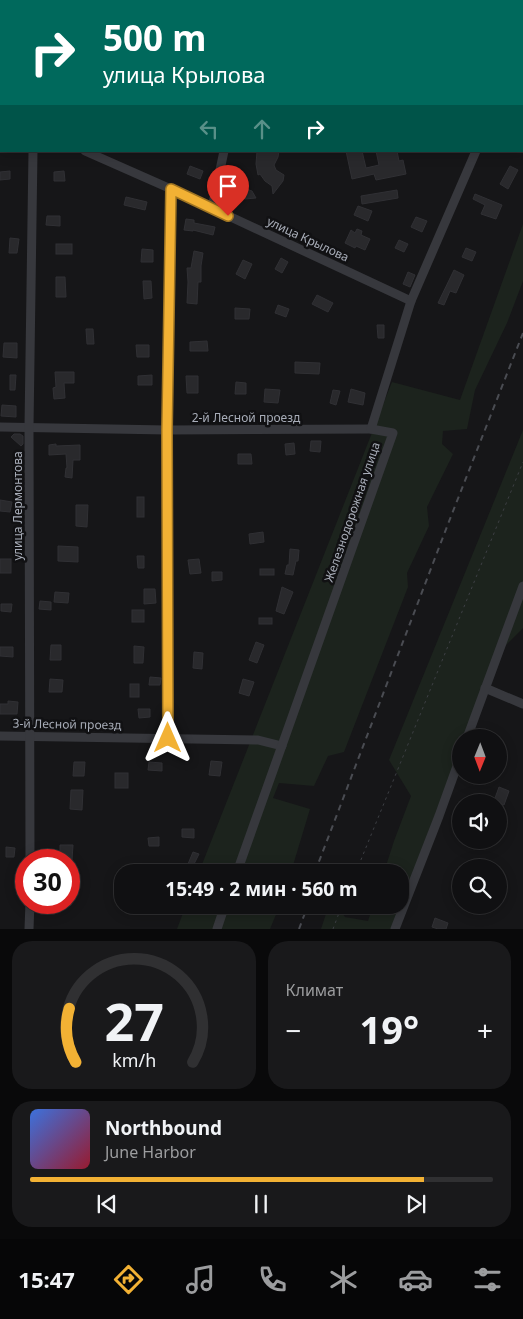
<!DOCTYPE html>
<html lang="ru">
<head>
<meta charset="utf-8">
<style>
	:root { --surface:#101012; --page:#19191b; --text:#f1f3f6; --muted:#9c9d9f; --line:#303032; --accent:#f2b134 }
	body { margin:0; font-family:"Noto Sans",sans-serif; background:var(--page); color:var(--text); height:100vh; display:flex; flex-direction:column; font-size:19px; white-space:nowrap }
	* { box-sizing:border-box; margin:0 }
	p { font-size:16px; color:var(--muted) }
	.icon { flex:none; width:28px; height:28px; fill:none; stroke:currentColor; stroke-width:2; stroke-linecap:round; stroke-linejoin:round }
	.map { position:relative; height:929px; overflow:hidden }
	.details { display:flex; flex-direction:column; gap:12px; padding:12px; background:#09090a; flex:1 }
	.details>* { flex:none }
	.banner { position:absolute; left:0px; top:0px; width:524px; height:152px; box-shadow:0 2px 12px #0003,0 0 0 1px var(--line); background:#00695c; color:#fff; overflow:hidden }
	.needle { width:32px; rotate:181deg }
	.fabs { position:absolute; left:452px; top:729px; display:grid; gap:10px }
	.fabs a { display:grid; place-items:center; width:55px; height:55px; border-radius:50%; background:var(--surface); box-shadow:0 2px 12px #0003,0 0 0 1px var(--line); font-size:25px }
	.speed { position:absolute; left:15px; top:849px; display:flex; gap:10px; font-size:25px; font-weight:700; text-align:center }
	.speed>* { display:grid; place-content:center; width:65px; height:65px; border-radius:50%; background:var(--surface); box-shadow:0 2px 12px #0003,0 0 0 1px var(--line); line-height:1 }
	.speed .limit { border:8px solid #d22; background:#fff; color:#111 }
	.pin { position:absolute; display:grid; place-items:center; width:42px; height:42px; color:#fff; margin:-51px -21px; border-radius:50% 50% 50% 0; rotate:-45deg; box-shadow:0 0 5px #0007 }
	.pin .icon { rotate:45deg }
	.me { position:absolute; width:55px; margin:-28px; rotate:0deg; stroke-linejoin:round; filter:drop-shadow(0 0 4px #0008) }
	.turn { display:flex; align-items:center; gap:18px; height:105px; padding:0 20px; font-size:22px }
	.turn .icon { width:65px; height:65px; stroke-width:2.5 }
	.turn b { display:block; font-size:35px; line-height:42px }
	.lanes { display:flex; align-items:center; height:48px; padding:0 20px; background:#0003; justify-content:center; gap:25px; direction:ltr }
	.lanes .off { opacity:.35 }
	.big { font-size:38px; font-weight:700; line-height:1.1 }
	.details .tile { flex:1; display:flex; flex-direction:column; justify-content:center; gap:8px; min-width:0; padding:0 18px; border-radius:20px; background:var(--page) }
	.details .dial { align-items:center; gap:0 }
	.dial svg { height:130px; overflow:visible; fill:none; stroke:var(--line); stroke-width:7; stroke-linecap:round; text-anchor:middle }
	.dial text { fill:var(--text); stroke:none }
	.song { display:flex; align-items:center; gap:15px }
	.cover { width:60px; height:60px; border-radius:8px; background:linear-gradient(135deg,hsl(220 70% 55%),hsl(350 70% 35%)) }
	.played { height:5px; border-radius:2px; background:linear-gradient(90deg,var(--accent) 85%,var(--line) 85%) }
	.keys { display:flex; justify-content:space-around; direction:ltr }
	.heat { display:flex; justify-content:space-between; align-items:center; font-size:28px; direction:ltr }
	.details .tiles { flex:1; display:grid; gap:12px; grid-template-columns:1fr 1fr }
	.tile:last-child { grid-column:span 2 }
	.trip { position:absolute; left:114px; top:864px; width:295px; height:50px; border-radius:20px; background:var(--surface); box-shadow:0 2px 12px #0003,0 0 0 1px var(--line); font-weight:700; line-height:50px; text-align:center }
	.tabs { display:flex; height:80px; justify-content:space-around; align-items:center; background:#060607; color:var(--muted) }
	.tabs .icon { width:35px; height:35px }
	.tabs .current { color:var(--accent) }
	.tabs b { font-size:22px; color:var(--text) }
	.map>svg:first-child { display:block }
</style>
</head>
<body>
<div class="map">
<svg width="523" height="929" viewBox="0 0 523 929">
	<rect width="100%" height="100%" fill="#161618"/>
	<!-- green -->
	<g fill="#1c231d">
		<polygon points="523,224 523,281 507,323 475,390 467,429 443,431 442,444 453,454 427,507 429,526 407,573 408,587 344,752 328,756 314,786 279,783 273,798 310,809 291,872 199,872 392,382 460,400"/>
		<polygon points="523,430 523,628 502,649 467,737 461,738 461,752 392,929 321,929 329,905 337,905 345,917 368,921 373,905 400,905 400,872 384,872 394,841 411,796 389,760"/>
		<polygon points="186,905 280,905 270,929 177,929"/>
	</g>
	<!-- building -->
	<g fill="#29292c" stroke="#303034">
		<polygon points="257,151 279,151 278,157 274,165 276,170 284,175 283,181 273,194 272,186 265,181 260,174 258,175 256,164"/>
		<polygon points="346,151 362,151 366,168 379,165 376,151 397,151 399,161 403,160 406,174 376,180 374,174 352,179"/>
		<polygon points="190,166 203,171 200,179 187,174"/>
		<polygon points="510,166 518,170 508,189 500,184"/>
		<polygon points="10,171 10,179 0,180 0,172"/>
		<polygon points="64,171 65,181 54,181 54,172"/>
		<polygon points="233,186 238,186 252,191 256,198 245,199 240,197 235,194 232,190"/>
		<polygon points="397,190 398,198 362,204 361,196"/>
		<polygon points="475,194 502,205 496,219 481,214 485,205 473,199"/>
		<polygon points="126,197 147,202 145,210 124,205"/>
		<polygon points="358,206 372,211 368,221 354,215"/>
		<polygon points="47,216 60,216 60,226 46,225"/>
		<polygon points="416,217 427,221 422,232 411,227"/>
		<polygon points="186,219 194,220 194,223 215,227 213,235 193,230 193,231 184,230"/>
		<polygon points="357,229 362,231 361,235 370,239 365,250 356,246 355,248 345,243 351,230 355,233"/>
		<polygon points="10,238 19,239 17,253 9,253"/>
		<polygon points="399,240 408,244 404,252 395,248"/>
		<rect x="56" y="244" width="16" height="10"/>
		<polygon points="466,248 476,252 472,261 462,257"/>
		<polygon points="142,249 153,250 153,262 141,262"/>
		<polygon points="194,251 203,253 201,266 201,282 198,282 197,304 187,303 188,282 187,268 191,268"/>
		<polygon points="281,258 288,262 282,273 275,269"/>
		<polygon points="243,260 252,264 245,279 236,274"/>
		<polygon points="454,270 464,275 456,293 450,291 444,305 438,303"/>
		<polygon points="408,272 415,275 410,287 403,284"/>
		<polygon points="56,277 65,277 66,297 56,297"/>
		<polygon points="143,281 151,281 152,298 144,299"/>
		<polygon points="317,295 333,303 328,312 312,304"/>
		<polygon points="278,305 289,309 286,317 275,313"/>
		<polygon points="235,308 250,309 249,319 235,319"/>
		<polygon points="377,325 384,325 384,338 378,338"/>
		<polygon points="86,329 93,329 94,344 87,344"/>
		<polygon points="207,341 208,351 190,351 190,342"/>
		<polygon points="4,343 17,343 17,358 3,357"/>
		<polygon points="136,345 149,345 149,357 137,357"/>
		<polygon points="295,362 320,363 319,374 295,373"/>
		<polygon points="55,372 74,372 74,383 64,383 65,398 54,399 53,388 56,387"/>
		<polygon points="10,375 16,375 15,390 10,390"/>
		<polygon points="152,375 152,385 138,385 138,376"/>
		<polygon points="186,376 198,376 198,393 187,393"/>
		<polygon points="236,382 246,383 246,394 235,394"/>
		<polygon points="265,389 280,390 278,403 264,402"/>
		<polygon points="351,389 365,393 363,405 348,402"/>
		<polygon points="333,390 340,391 336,405 330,403"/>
		<polygon points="2,405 16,406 16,417 1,416"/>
		<polygon points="14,434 20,434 23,436 23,444 21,446 11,437"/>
		<polygon points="311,441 321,441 320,452 310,451"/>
		<polygon points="294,443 295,454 286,455 285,444"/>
		<polygon points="56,444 56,446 80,445 80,460 73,460 72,478 65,477 66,468 67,468 66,454 49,455 49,445"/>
		<polygon points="238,454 251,454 252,464 238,464"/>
		<rect x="137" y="497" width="7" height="20"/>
		<polygon points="0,500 12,502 10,512 0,511"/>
		<polygon points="76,505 88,505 87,527 76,526"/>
		<polygon points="263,532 264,542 250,544 249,534"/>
		<polygon points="58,546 78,547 78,562 58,561"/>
		<polygon points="290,549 299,550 298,561 296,561 293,575 285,574 287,565 289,565"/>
		<polygon points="137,556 144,556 144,568 138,568"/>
		<rect x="0" y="559" width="11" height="14"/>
		<polygon points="199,559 201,573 190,574 188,560"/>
		<rect x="260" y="569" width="14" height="6"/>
		<polygon points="212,572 222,572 222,580 212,581"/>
		<polygon points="282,587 293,592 284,614 276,611"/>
		<polygon points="144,589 155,589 156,603 144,604"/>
		<polygon points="55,592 69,593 68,603 54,602"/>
		<polygon points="40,601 51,602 51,610 39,609"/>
		<polygon points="1,604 12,604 11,612 1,611"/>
		<rect x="132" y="610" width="12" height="12"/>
		<rect x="259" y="618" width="13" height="6"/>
		<polygon points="256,642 264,645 257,663 249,660"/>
		<polygon points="51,645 61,645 61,660 50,660"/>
		<polygon points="134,646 144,647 143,663 134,663"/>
		<polygon points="0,647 13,647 13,657 0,656"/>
		<polygon points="194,652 203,653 202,669 193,668"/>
		<polygon points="150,677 161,678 160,685 149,685"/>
		<polygon points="50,679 63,680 62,692 49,692"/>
		<polygon points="243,679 254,682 249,696 239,693"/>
		<rect x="130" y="684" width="9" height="13"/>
		<polygon points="8,701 18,702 17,714 0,714 0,704 8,704"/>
		<polygon points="138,709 150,709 150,717 139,718"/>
		<polygon points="211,761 222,762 220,776 209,775"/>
		<polygon points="74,762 85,762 84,776 73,776"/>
		<polygon points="149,762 162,763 162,771 148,770"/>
		<rect x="115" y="773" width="13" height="15"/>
		<polygon points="499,787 509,791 504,805 494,801"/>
		<polygon points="71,790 83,790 82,810 70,809"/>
		<polygon points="182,829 194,829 194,838 182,837"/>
		<polygon points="159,837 159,846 149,846 148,838"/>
		<polygon points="60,845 73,845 72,860 60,859"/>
		<polygon points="6,847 15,848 14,857 6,857"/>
		<polygon points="193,852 199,854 193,866 188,864"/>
		<polygon points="69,882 76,884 71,905 69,905"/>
		<polygon points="52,902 65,902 64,910 52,909"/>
		<polygon points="435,918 448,923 446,929 438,929 432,927"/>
	</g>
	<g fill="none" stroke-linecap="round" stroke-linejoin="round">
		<!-- path -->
		<g stroke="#3d3f44" stroke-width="1" stroke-dasharray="2.5 4" stroke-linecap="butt">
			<polyline points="356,872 523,462"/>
			<polyline points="333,929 342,905"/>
		</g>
		<!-- minor -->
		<g stroke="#37383d" stroke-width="9">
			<polyline points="381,0 381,1"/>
			<polyline points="459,0 460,1"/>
			<polyline points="88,1 89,0"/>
			<polyline points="258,1 258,0"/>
			<polyline points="403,1 413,0"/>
			<polyline points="522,104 523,104"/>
			<polyline points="0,112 1,112"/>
			<polyline points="0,148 1,148"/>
			<polyline points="85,151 171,189 411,301"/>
			<polyline points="212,208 224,151"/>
			<polyline points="0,427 167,430 371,429"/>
			<polyline points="485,688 523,704"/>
			<polyline points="0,736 258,740 282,746"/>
			<polyline points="168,738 167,430 171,189"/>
			<polyline points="467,738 523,586"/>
			<polyline points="30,860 29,427 33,151"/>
			<polyline points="237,872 393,433 371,429 411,301 476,151"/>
			<polyline points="29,929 30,902"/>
			<polyline points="217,929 225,905"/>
			<polyline points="395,929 439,816 461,755"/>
		</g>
		<!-- rail -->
		<g stroke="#4a4c52" stroke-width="2" stroke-dasharray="6 5" stroke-linecap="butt">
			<polyline points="315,872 448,524 523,333"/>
			<polyline points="299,929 308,905"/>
		</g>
	</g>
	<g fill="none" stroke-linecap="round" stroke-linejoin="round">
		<!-- route casing -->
		<g stroke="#9d7322" stroke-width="12">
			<polyline id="route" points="168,738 167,430 171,189 228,216"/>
		</g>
		<!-- route -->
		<use href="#route" stroke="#f2b134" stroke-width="9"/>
	</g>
	<g text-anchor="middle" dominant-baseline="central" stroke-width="5" stroke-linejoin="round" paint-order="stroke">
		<!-- street labels -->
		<g font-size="12" fill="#a8adb8" stroke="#111113">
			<text transform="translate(308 239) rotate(25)">улица Крылова</text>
			<text x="246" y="417">2-й Лесной проезд</text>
			<text transform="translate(17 506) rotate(-90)">улица Лермонтова</text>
			<text transform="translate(352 512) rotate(-71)">Железнодорожная улица</text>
			<text transform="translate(67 724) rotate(1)">3-й Лесной проезд</text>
		</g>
	</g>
</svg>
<div class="fabs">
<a><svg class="needle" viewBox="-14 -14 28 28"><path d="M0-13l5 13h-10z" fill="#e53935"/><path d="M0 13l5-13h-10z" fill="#9c9d9f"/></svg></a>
<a><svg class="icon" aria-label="sound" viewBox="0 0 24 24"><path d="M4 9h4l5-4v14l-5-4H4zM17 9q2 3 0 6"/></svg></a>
<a><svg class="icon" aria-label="search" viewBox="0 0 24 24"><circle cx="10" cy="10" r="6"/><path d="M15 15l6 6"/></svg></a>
</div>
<div class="speed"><div class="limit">30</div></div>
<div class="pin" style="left:228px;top:216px;background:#d93025"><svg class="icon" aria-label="arrive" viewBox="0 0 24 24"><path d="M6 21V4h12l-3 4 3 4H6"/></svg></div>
<svg class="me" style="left:168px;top:738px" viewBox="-20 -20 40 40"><path d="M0-17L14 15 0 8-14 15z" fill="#f2b134" stroke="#fff" stroke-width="4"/></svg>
<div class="trip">15:49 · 2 мин · 560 m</div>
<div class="banner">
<div class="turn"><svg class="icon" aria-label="right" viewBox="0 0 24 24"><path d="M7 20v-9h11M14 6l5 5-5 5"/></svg><div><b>500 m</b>улица Крылова</div></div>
<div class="lanes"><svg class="icon off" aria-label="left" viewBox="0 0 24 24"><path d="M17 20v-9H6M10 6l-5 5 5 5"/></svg><svg class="icon off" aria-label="ahead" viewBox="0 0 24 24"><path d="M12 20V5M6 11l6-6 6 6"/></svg><svg class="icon" aria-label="right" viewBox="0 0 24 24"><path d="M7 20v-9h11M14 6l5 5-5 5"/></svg></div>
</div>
</div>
<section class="details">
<div class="tiles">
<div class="tile dial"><svg viewBox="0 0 100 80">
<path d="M14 69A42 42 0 1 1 86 69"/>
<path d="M14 69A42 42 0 0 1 10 36" stroke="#f2b134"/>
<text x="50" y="56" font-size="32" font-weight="700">27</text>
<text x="50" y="72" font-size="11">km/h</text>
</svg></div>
<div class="tile"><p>Климат</p>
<div class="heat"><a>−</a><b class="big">19°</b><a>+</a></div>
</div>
<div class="tile">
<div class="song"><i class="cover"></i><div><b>Northbound</b><p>June Harbor</p></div></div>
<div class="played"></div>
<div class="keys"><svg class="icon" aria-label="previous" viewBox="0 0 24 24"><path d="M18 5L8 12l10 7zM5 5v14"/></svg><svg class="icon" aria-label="pause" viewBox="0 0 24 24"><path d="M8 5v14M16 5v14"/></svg><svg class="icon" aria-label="next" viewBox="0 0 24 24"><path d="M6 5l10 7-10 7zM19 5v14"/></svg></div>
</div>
</div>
</section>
<nav class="tabs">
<b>15:47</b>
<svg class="icon current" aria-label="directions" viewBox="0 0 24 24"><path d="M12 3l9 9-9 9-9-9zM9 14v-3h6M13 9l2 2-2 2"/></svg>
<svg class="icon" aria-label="music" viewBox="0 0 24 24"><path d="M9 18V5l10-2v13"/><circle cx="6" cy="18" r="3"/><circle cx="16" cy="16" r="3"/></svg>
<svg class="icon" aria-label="phone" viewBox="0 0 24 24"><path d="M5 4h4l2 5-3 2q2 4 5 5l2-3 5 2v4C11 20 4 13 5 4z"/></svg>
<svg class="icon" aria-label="climate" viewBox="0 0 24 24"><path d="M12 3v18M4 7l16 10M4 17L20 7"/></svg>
<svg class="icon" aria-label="car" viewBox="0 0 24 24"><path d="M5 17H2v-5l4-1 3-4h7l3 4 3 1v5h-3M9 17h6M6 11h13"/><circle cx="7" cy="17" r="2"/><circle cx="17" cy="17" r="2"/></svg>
<svg class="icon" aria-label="filters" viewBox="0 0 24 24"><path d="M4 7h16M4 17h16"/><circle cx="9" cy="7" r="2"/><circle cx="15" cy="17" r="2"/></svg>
</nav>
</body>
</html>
